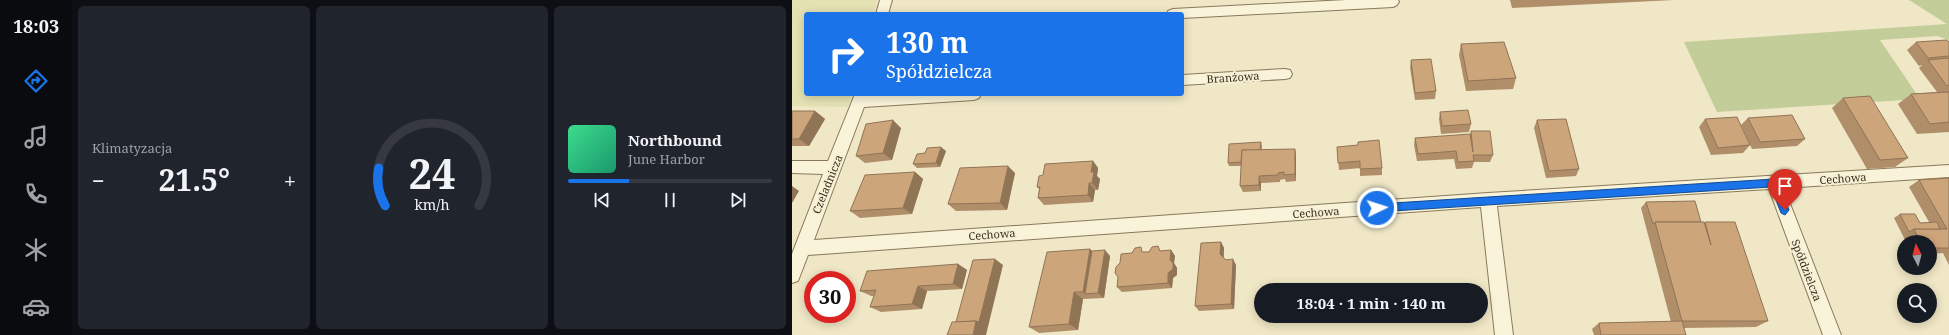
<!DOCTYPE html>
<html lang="pl">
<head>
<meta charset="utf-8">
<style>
	:root { --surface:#171b24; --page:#20242c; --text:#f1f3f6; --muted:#9ea1a6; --line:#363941; --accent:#1a73e8 }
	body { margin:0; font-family:"Noto Serif",serif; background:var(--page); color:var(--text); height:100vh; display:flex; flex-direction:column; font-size:15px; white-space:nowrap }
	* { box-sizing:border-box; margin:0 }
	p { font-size:13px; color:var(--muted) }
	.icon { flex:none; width:22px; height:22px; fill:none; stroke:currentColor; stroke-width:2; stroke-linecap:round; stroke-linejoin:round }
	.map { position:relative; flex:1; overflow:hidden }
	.sheet { display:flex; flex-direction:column; gap:6px; padding:6px; background:#0d0f14; width:720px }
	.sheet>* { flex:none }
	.top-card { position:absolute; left:12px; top:12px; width:380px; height:84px; border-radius:4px; box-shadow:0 2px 10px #0003; background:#1a73e8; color:#fff; overflow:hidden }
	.needle { width:26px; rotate:354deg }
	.buttons { position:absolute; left:1105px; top:235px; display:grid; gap:8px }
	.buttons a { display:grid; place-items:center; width:40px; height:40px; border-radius:50%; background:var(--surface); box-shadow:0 2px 10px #0003; font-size:20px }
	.speed { position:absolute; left:12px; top:271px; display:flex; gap:8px; font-size:20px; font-weight:700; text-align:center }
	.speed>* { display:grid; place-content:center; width:52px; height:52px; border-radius:50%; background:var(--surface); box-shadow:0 2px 10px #0003; line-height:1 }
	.speed .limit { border:6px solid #d22; background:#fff; color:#111 }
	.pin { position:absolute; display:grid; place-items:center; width:34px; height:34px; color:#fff; margin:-41px -17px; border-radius:50% 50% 50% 0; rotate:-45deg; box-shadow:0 0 4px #0007 }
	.pin .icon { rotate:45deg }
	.me { position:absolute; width:44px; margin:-22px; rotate:86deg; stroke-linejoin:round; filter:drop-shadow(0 0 3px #0008) }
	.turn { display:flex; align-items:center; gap:14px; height:84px; padding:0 16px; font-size:18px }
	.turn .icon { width:52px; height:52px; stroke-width:2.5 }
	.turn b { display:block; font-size:28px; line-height:34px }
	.big { font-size:30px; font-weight:700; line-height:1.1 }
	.sheet .card { flex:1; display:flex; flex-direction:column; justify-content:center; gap:6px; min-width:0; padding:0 14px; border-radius:6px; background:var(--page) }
	.sheet .dial { align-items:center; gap:0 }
	.dial svg { height:104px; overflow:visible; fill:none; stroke:var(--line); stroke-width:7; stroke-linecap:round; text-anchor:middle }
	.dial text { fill:var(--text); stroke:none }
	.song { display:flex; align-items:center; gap:12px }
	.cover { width:48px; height:48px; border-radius:6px; background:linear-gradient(135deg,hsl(150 70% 55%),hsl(160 70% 35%)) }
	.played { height:4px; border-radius:2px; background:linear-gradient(90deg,var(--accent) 30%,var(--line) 30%) }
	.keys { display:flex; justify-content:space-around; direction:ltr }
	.heat { display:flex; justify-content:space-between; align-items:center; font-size:22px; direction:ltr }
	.sheet .tiles { flex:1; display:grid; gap:6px; grid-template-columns:repeat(3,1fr) }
	.trip { position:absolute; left:462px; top:283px; width:234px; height:40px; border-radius:20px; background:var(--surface); box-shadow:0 2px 10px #0003; font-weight:700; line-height:40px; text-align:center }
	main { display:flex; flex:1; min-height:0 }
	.menu { display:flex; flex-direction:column; width:72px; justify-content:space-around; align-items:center; background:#090b0e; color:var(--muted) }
	.menu .icon { width:28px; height:28px }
	.menu .active { color:var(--accent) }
	.menu b { font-size:18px; color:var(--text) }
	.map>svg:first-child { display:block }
</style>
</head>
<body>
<main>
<nav class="menu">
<b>18:03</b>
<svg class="icon active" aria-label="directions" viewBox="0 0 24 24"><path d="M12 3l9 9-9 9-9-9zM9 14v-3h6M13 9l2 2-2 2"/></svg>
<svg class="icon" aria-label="music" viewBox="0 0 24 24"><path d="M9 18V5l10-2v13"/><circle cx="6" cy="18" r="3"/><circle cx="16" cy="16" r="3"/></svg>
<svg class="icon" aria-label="phone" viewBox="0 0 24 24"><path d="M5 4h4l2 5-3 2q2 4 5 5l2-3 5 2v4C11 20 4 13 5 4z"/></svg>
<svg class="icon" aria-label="climate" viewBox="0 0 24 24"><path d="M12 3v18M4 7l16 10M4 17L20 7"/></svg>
<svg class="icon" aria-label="car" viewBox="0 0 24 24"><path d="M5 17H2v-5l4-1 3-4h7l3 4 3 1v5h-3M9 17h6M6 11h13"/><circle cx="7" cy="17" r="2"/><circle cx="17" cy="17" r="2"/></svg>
</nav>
<section class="sheet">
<div class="tiles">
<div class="card"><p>Klimatyzacja</p>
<div class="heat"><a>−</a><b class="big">21.5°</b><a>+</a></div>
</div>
<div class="card dial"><svg viewBox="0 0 100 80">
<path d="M14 69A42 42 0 1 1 86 69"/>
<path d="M14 69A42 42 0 0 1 9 40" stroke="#1a73e8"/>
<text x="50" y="56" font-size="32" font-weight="700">24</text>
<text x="50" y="72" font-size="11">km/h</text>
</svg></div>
<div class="card">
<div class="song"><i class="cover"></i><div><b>Northbound</b><p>June Harbor</p></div></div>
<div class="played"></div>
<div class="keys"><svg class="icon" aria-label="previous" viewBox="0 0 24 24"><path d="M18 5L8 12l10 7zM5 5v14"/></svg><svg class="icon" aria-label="pause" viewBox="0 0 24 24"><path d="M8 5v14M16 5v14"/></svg><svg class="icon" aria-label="next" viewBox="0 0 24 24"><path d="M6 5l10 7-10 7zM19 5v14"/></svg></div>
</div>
</div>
</section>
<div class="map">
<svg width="1157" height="335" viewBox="0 0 1157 335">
	<rect width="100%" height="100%" fill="#efe7c5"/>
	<!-- farmland -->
	<polygon fill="#e4e1b3" points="0,0 85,0 82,14 14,14 14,94 60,94 56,107 0,106"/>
	<!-- green -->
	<polygon fill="#c2cd99" points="1117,0 1157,0 1157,40 1145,36 1088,40 1128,99 925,112 892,42 1155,24"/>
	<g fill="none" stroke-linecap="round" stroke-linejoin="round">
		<!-- minor casing -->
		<g stroke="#8a795b" stroke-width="2">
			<g id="minor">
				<polygon points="88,0 100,0 96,14 84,14"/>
				<polygon points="554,0 606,0 607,2 605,5 601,7 390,18 390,14 375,14 376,11 381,9"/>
				<polygon points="493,69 498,70 500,74 498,78 493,79 390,85 390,75"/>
				<polygon points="63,94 77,94 76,96 189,94 187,98 182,100 72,107 22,240 696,193 1157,165 1157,177 992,188 1049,335 1031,335 977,189 705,206 721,335 703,335 689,207 16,255 6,281 0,283 0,254 31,174 0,173 0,161 36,161"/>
			</g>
		</g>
		<!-- minor -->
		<use href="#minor" fill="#f9f3d9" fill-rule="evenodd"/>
	</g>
	<!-- wall -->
	<g fill="#b08e6a">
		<polygon points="718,0 882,0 720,8"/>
		<polygon points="1124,42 1157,42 1157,132 1125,134 1106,104 1119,94 1145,92 1127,68 1130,65 1127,66 1115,50"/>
		<polygon points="669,44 724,78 721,89 674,91 667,55"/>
		<polygon points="619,60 644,91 643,99 623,100 618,68"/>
		<polygon points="1051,98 1116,158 1103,167 1075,169 1040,108"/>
		<polygon points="0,111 23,111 33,119 17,146 0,146"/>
		<polygon points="648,112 679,124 677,132 649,134 647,119"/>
		<polygon points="956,118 1013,139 1005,146 960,149 949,125"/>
		<polygon points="913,119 958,145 951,153 919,155 907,127"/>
		<polygon points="745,120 787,169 784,176 754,178 742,128"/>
		<polygon points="109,128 100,160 73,163 64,156"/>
		<polygon points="679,131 701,155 698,162 682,162 680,168 664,169 662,159 625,161 622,145 623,138 678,136"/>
		<polygon points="469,142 470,146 470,150 503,149 504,156 504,181 494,182 493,179 488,180 488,182 469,183 469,191 451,192 448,186 449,166 437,166 436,163"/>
		<polygon points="545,147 590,168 590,175 568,176 568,168 547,170"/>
		<polygon points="154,151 148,167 125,168 121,164"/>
		<polygon points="301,161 306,168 305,176 308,179 306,190 303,190 301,202 252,205 246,198 247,189 245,187 251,175"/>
		<polygon points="123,172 131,179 120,214 68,218 58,211"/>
		<polygon points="223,173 215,210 164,211 156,204"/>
		<polygon points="1157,178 1157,265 1151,253 1138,254 1138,242 1114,242 1102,218 1108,214 1128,223 1137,222 1117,187 1127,180"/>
		<polygon points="854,202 909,222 912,223 913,222 976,321 964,327 892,328 894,335 802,335 800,329 807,323 879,322 849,208"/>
		<polygon points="429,242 432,248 432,258 434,260 444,265 442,309 407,311 403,306"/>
		<polygon points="298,249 300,251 318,256 312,298 291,299 286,330 247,333 237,327"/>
		<polygon points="379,250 383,256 382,263 385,268 385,275 381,278 380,288 330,292 325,287 340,253"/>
		<polygon points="166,264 175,270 170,289 135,291 130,309 89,312 78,307 82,296 79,296 68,291"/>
	</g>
	<!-- shaded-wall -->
	<g fill="#907456">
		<polygon points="23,111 33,119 17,146 7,139"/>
		<polygon points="101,120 109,128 100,160 91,153"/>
		<polygon points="149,147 154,151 148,167 144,163"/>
		<polygon points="503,149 504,156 504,181 503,174"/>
		<polygon points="301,161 306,168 305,176 308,179 306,190 300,183 299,172"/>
		<polygon points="216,166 223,173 215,210 208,203"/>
		<polygon points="123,172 131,179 120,214 111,208"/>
		<polygon points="467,176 469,183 469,191 467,185"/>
		<polygon points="297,183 303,190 301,202 296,195"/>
		<polygon points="0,186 7,191 0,203"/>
		<polygon points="429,242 432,248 431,260 428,254"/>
		<polygon points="298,249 306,257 293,294 291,292"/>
		<polygon points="313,250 318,256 312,298 306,293"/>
		<polygon points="379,250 383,256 382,263 385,268 385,275 381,278 380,288 376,283"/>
		<polygon points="203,259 211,265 194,335 181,335 184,321"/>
		<polygon points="441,259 444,265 442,309 439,304"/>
		<polygon points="166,264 175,270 170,289 161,284"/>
		<polygon points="126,286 135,291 130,309 120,304"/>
		<polygon points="282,292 291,299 286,330 277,324"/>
	</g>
	<!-- building -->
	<g fill="#cda57b" stroke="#907456">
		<polygon points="1155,40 1157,42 1157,56 1136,58 1124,42"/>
		<polygon points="712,42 724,78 676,81 669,44"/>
		<polygon points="1157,58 1157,85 1155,86 1136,60"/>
		<polygon points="639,59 644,91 623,93 619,60"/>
		<polygon points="1157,92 1157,122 1138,124 1119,94"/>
		<polygon points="1078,96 1116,158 1088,160 1051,98"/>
		<polygon points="676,110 679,124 650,126 648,112"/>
		<polygon points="0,111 23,111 7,139 0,139"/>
		<polygon points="1000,115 1013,139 968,142 956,118"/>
		<polygon points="945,117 958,145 926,148 913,119"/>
		<polygon points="774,119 787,169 757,171 745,120"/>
		<polygon points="101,120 91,153 64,156 74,124"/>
		<polygon points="679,131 698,131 701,155 681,155 682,161 666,162 664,151 626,154 623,138 678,134 681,152"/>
		<polygon points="587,140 590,168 568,169 568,161 546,163 545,147 566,145 566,142"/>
		<polygon points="469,142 468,150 450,150 449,162 436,163 437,144"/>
		<polygon points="149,147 144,163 121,164 125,154 133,153 135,148"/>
		<polygon points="503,149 503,174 492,175 492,172 486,173 486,175 467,176 467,185 448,186 450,150"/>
		<polygon points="301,161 299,172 302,172 300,183 297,183 296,195 246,198 248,187 245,187 247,176 251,175 253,164"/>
		<polygon points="216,166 208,203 156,204 168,168"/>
		<polygon points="123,172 111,208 58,211 73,175"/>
		<polygon points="1157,178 1157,248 1138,248 1138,242 1128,242 1122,229 1155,229 1127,180"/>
		<polygon points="903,201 909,222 863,222 861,224 854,202"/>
		<polygon points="1108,214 1123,214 1128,223 1145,222 1148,229 1122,229 1117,232"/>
		<polygon points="863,222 912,222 919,245 913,222 943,222 976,321 890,321"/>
		<polygon points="429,242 428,254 434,260 441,259 439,304 403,306 409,243"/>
		<polygon points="366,246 368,251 379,250 378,260 381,263 381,269 376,273 376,283 325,287 326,277 323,273 324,267 328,263 329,254 340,253 343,248 349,247 350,252 357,252 360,247"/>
		<polygon points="298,249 291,292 282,292 277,324 237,327 255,252"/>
		<polygon points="313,250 306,293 293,294 300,251"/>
		<polygon points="203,259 187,322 184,321 164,322 181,260"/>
		<polygon points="166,264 161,284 126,286 120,304 78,307 84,290 68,291 75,271"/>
		<polygon points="184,321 181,335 155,335 160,322"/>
		<polygon points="890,321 894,335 809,335 807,323"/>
	</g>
	<!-- route -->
	<polygon fill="#1a73e8" stroke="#114b97" points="982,179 985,180 997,210 993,215 989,213 979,187 585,212 580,208 585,204"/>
	<g text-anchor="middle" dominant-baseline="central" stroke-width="4" stroke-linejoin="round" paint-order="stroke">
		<!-- street labels -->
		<g font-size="11" fill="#3a2f1f" stroke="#f6f0d5">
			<text transform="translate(441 77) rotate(-4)">Branżowa</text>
			<text transform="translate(1051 178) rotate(-4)">Cechowa</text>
			<text transform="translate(35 184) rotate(-68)">Czeladnicza</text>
			<text transform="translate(524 212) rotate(-4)">Cechowa</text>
			<text transform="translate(200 234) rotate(-4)">Cechowa</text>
			<text transform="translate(1015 270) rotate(69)">Spółdzielcza</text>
		</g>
	</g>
</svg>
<div class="buttons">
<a><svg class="needle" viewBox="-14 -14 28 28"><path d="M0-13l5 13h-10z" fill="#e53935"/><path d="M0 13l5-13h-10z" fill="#9ea1a6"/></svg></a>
<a><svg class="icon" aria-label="search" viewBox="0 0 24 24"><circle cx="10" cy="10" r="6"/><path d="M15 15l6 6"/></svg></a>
</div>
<div class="speed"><div class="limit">30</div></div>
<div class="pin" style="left:993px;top:210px;background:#d93025"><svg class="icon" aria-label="arrive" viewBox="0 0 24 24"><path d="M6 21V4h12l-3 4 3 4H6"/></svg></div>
<svg class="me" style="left:585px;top:208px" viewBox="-20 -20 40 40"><circle r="17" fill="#1a73e8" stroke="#fff" stroke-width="3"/><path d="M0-11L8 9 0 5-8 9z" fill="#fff"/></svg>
<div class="trip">18:04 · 1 min · 140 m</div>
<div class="top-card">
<div class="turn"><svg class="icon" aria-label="right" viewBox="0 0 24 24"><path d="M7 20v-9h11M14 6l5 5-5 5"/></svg><div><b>130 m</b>Spółdzielcza</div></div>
</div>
</div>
</main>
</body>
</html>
